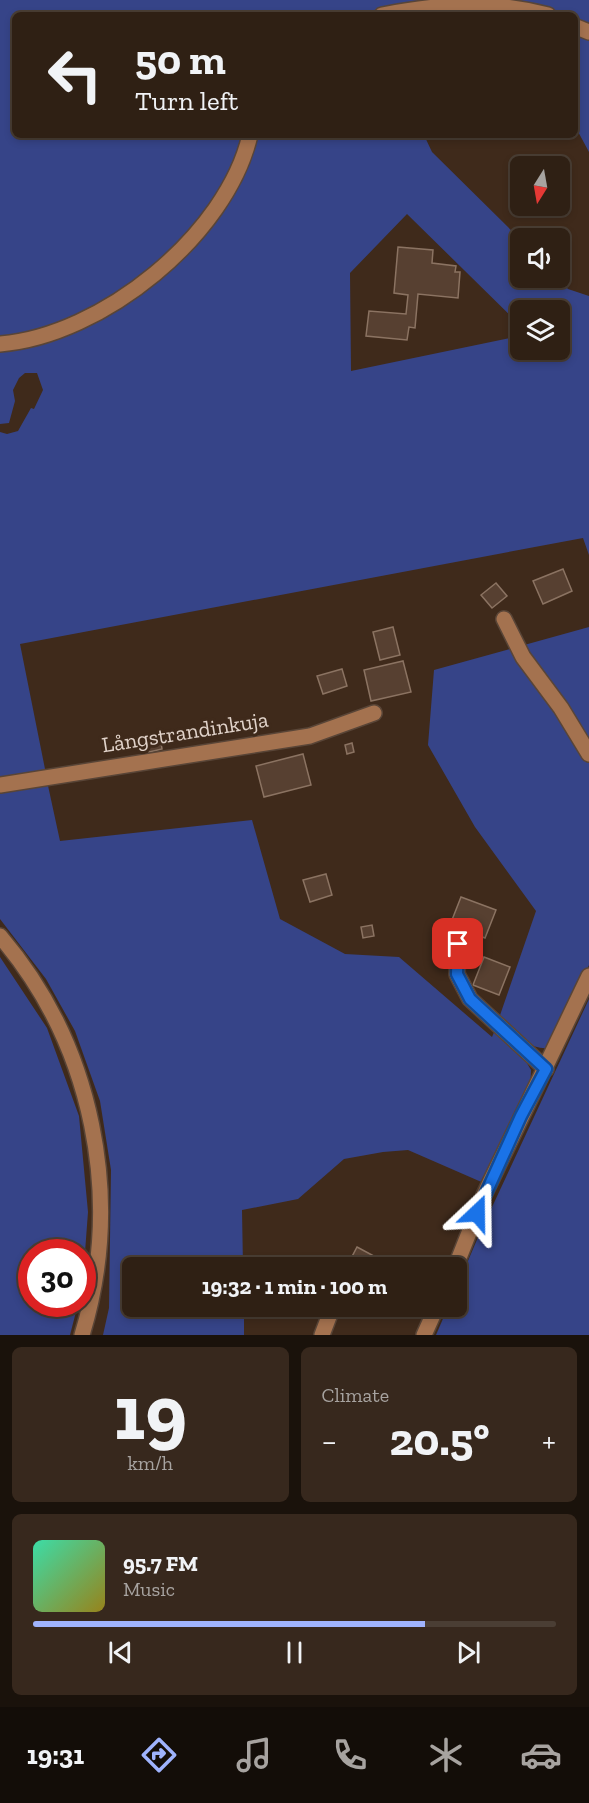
<!DOCTYPE html>
<html lang="en">
<head>
<meta charset="utf-8">
<style>
	:root { --surface:#2f2014; --page:#37281d; --text:#f1f3f6; --muted:#a7a3a0; --line:#4a3e34; --accent:#9fb3fd }
	body { margin:0; font-family:"Zilla Slab",serif; background:var(--page); color:var(--text); height:100vh; display:flex; flex-direction:column; font-size:22px; white-space:nowrap }
	* { box-sizing:border-box; margin:0 }
	p { font-size:20px; color:var(--muted) }
	.icon { flex:none; width:33px; height:33px; fill:none; stroke:currentColor; stroke-width:2; stroke-linecap:round; stroke-linejoin:round }
	.map { position:relative; height:1335px; overflow:hidden }
	.details { display:flex; flex-direction:column; gap:12px; padding:12px; background:#1a120b; flex:1 }
	.details>* { flex:none }
	.top-card { position:absolute; left:12px; top:12px; width:566px; height:126px; border-radius:9px; box-shadow:0 3px 9px #0003,0 0 0 2px var(--line); background:#2f2014; color:var(--text); overflow:hidden }
	.needle { width:39px; rotate:191deg }
	.controls { position:absolute; left:510px; top:156px; display:grid; gap:12px }
	.controls a { display:grid; place-items:center; width:60px; height:60px; border-radius:9px; background:var(--surface); box-shadow:0 3px 9px #0003,0 0 0 2px var(--line); font-size:30px }
	.speed { position:absolute; left:18px; top:1239px; display:flex; gap:12px; font-size:30px; font-weight:700; text-align:center }
	.speed>* { display:grid; place-content:center; width:78px; height:78px; border-radius:50%; background:var(--surface); box-shadow:0 3px 9px #0003,0 0 0 2px var(--line); line-height:1 }
	.speed .limit { border:9px solid #d22; background:#fff; color:#111 }
	.pin { position:absolute; display:grid; place-items:center; width:51px; height:51px; color:#fff; margin:-26px; border-radius:12px; box-shadow:0 3px 9px #0006 }
	.me { position:absolute; width:66px; margin:-33px; rotate:23deg; stroke-linejoin:round; filter:drop-shadow(0 0 4px #0008) }
	.turn { display:flex; align-items:center; gap:21px; height:126px; padding:0 24px; font-size:27px }
	.turn .icon { width:78px; height:78px; stroke-width:2.5 }
	.turn b { display:block; font-size:42px; line-height:51px }
	.big { font-size:45px; font-weight:800; line-height:1.1 }
	.details .card { flex:1; display:flex; flex-direction:column; justify-content:center; gap:9px; min-width:0; padding:0 21px; border-radius:9px; background:var(--page) }
	.details .dial { align-items:center; gap:0 }
	.dial b { font-size:78px; line-height:1 }
	.song { display:flex; align-items:center; gap:18px }
	.cover { width:72px; height:72px; border-radius:9px; background:linear-gradient(135deg,hsl(160 70% 55%),hsl(50 70% 35%)) }
	.played { height:6px; border-radius:3px; background:linear-gradient(90deg,var(--accent) 75%,var(--line) 75%) }
	.keys { display:flex; justify-content:space-around; direction:ltr }
	.heat { display:flex; justify-content:space-between; align-items:center; font-size:33px; direction:ltr }
	.details .tiles { flex:1; display:grid; gap:12px; grid-template-columns:1fr 1fr }
	.card:last-child { grid-column:span 2 }
	.trip { position:absolute; left:122px; top:1257px; width:345px; height:60px; border-radius:9px; background:var(--surface); box-shadow:0 3px 9px #0003,0 0 0 2px var(--line); font-weight:800; line-height:60px; text-align:center }
	.menu { display:flex; height:96px; justify-content:space-around; align-items:center; background:#130d08; color:var(--muted) }
	.menu .icon { width:42px; height:42px }
	.menu .current { color:var(--accent) }
	.menu b { font-size:27px; color:var(--text) }
	.map>svg:first-child { display:block }
</style>
</head>
<body>
<div class="map">
<svg width="589" height="1335" viewBox="0 0 589 1335">
	<rect width="100%" height="100%" fill="#3f2a1b"/>
	<!-- green -->
	<g fill="#364488" fill-rule="evenodd">
		<path d="M 0,0 L 589,0 L 589,152 L 575,126 L 574,15 L 15,15 L 15,135 L 424,135 L 432,152 L 520,239 L 520,278 L 558,278 L 568,289 L 589,296 L 589,555 L 583,538 L 20,644 L 46,774 L 0,780 L 0,432 L 7,434 L 18,431 L 31,408 L 34,409 L 43,390 L 37,373 L 25,373 L 19,378 L 13,390 L 15,401 L 9,423 L 0,424 ZM 407,214 L 520,325 L 520,310 L 560,310 L 560,350 L 520,350 L 520,336 L 351,371 L 350,273 Z"/>
		<path d="M 589,627 L 589,965 L 550,1048 C 529,1051 514,1033 498,1021 L 536,911 L 475,827 L 428,745 L 434,670 Z"/>
		<polygon points="47,781 60,841 252,820 280,919 345,954 399,957 492,1037 495,1030 521,1053 531,1070 530,1091 486,1184 408,1150 383,1152 344,1159 298,1199 242,1210 243,1267 132,1268 132,1306 244,1307 244,1335 103,1335 109,1308 111,1170 100,1101 75,1031 46,979 0,919 0,789"/>
		<polygon points="0,957 47,1028 79,1116 88,1212 83,1279 82,1252 32,1252 32,1304 78,1304 70,1335 0,1335"/>
		<polygon points="589,999 589,1335 436,1335 448,1307 456,1306 456,1289 479,1235"/>
	</g>
	<!-- building -->
	<g fill="#574031" stroke="#8b7362" stroke-width="1.5">
		<polygon points="398,247 433,250 432,263 456,266 455,272 460,272 458,298 418,294 415,328 409,327 407,340 366,336 369,311 406,314 408,295 394,293"/>
		<polygon points="563,569 572,591 543,604 533,581"/>
		<polygon points="496,583 507,596 492,608 481,595"/>
		<polygon points="393,627 400,655 380,660 373,632"/>
		<polygon points="403,661 411,692 371,701 364,670"/>
		<polygon points="342,669 347,686 323,694 317,676"/>
		<polygon points="160,737 162,749 149,752 146,740"/>
		<polygon points="352,743 354,752 347,754 345,745"/>
		<polygon points="303,754 311,785 264,797 256,766"/>
		<polygon points="326,874 332,895 310,902 303,880"/>
		<polygon points="461,897 496,910 485,938 450,925"/>
		<polygon points="372,925 374,936 363,938 361,927"/>
		<polygon points="484,957 510,967 499,995 473,985"/>
		<polygon points="357,1247 387,1263 385,1268 346,1268"/>
	</g>
	<g fill="none" stroke-linecap="round" stroke-linejoin="round">
		<!-- minor casing -->
		<g stroke="#594537" stroke-width="18">
			<g id="minor">
				<path d="M 382,15 C 438,4 492,0 548,15"/>
				<polyline points="574,26 589,32"/>
				<path d="M 0,344 C 102,336 227,235 250,135"/>
				<polyline points="504,619 523,657 561,708 589,754"/>
				<polyline points="0,785 310,736 374,713"/>
				<path d="M 0,936 C 93,1045 124,1198 82,1335"/>
				<polyline points="458,944 457,974 470,999 546,1069"/>
				<polyline points="455,1268 484,1195 589,976"/>
				<polyline points="322,1335 333,1306"/>
				<polyline points="424,1335 437,1306"/>
			</g>
		</g>
		<!-- minor -->
		<use href="#minor" stroke="#a4724f" stroke-width="15"/>
	</g>
	<g fill="none" stroke-linecap="round" stroke-linejoin="round">
		<!-- route casing -->
		<g stroke="#114b97" stroke-width="15">
			<polyline id="route" points="458,944 457,974 470,999 546,1069 521,1116 477,1213"/>
		</g>
		<!-- route -->
		<use href="#route" stroke="#1a73e8" stroke-width="10"/>
	</g>
	<g text-anchor="middle" dominant-baseline="central" stroke-width="6" stroke-linejoin="round" paint-order="stroke">
		<!-- street labels -->
		<g font-size="22" fill="#e1d3ca" stroke="#3f2a1b">
			<text transform="translate(185 732) rotate(-9)">Långstrandinkuja</text>
		</g>
	</g>
</svg>
<div class="controls">
<a><svg class="needle" viewBox="-14 -14 28 28"><path d="M0-13l5 13h-10z" fill="#e53935"/><path d="M0 13l5-13h-10z" fill="#a7a3a0"/></svg></a>
<a><svg class="icon" aria-label="sound" viewBox="0 0 24 24"><path d="M4 9h4l5-4v14l-5-4H4zM17 9q2 3 0 6"/></svg></a>
<a><svg class="icon" aria-label="layers" viewBox="0 0 24 24"><path d="M12 4l9 5-9 5-9-5zM3 14l9 5 9-5"/></svg></a>
</div>
<div class="speed"><div class="limit">30</div></div>
<div class="pin" style="left:458px;top:944px;background:#d93025"><svg class="icon" aria-label="arrive" viewBox="0 0 24 24"><path d="M6 21V4h12l-3 4 3 4H6"/></svg></div>
<svg class="me" style="left:477px;top:1213px" viewBox="-20 -20 40 40"><path d="M0-17L14 15 0 8-14 15z" fill="#1a73e8" stroke="#fff" stroke-width="4"/></svg>
<div class="trip">19:32 · 1 min · 100 m</div>
<div class="top-card">
<div class="turn"><svg class="icon" aria-label="left" viewBox="0 0 24 24"><path d="M17 20v-9H6M10 6l-5 5 5 5"/></svg><div><b>50 m</b>Turn left</div></div>
</div>
</div>
<section class="details">
<div class="tiles">
<div class="card dial"><b>19</b><p>km/h</p></div>
<div class="card"><p>Climate</p>
<div class="heat"><a>−</a><b class="big">20.5°</b><a>+</a></div>
</div>
<div class="card">
<div class="song"><i class="cover"></i><div><b>95.7 FM</b><p>Music</p></div></div>
<div class="played"></div>
<div class="keys"><svg class="icon" aria-label="previous" viewBox="0 0 24 24"><path d="M18 5L8 12l10 7zM5 5v14"/></svg><svg class="icon" aria-label="pause" viewBox="0 0 24 24"><path d="M8 5v14M16 5v14"/></svg><svg class="icon" aria-label="next" viewBox="0 0 24 24"><path d="M6 5l10 7-10 7zM19 5v14"/></svg></div>
</div>
</div>
</section>
<nav class="menu">
<b>19:31</b>
<svg class="icon current" aria-label="directions" viewBox="0 0 24 24"><path d="M12 3l9 9-9 9-9-9zM9 14v-3h6M13 9l2 2-2 2"/></svg>
<svg class="icon" aria-label="music" viewBox="0 0 24 24"><path d="M9 18V5l10-2v13"/><circle cx="6" cy="18" r="3"/><circle cx="16" cy="16" r="3"/></svg>
<svg class="icon" aria-label="phone" viewBox="0 0 24 24"><path d="M5 4h4l2 5-3 2q2 4 5 5l2-3 5 2v4C11 20 4 13 5 4z"/></svg>
<svg class="icon" aria-label="climate" viewBox="0 0 24 24"><path d="M12 3v18M4 7l16 10M4 17L20 7"/></svg>
<svg class="icon" aria-label="car" viewBox="0 0 24 24"><path d="M5 17H2v-5l4-1 3-4h7l3 4 3 1v5h-3M9 17h6M6 11h13"/><circle cx="7" cy="17" r="2"/><circle cx="17" cy="17" r="2"/></svg>
</nav>
</body>
</html>
